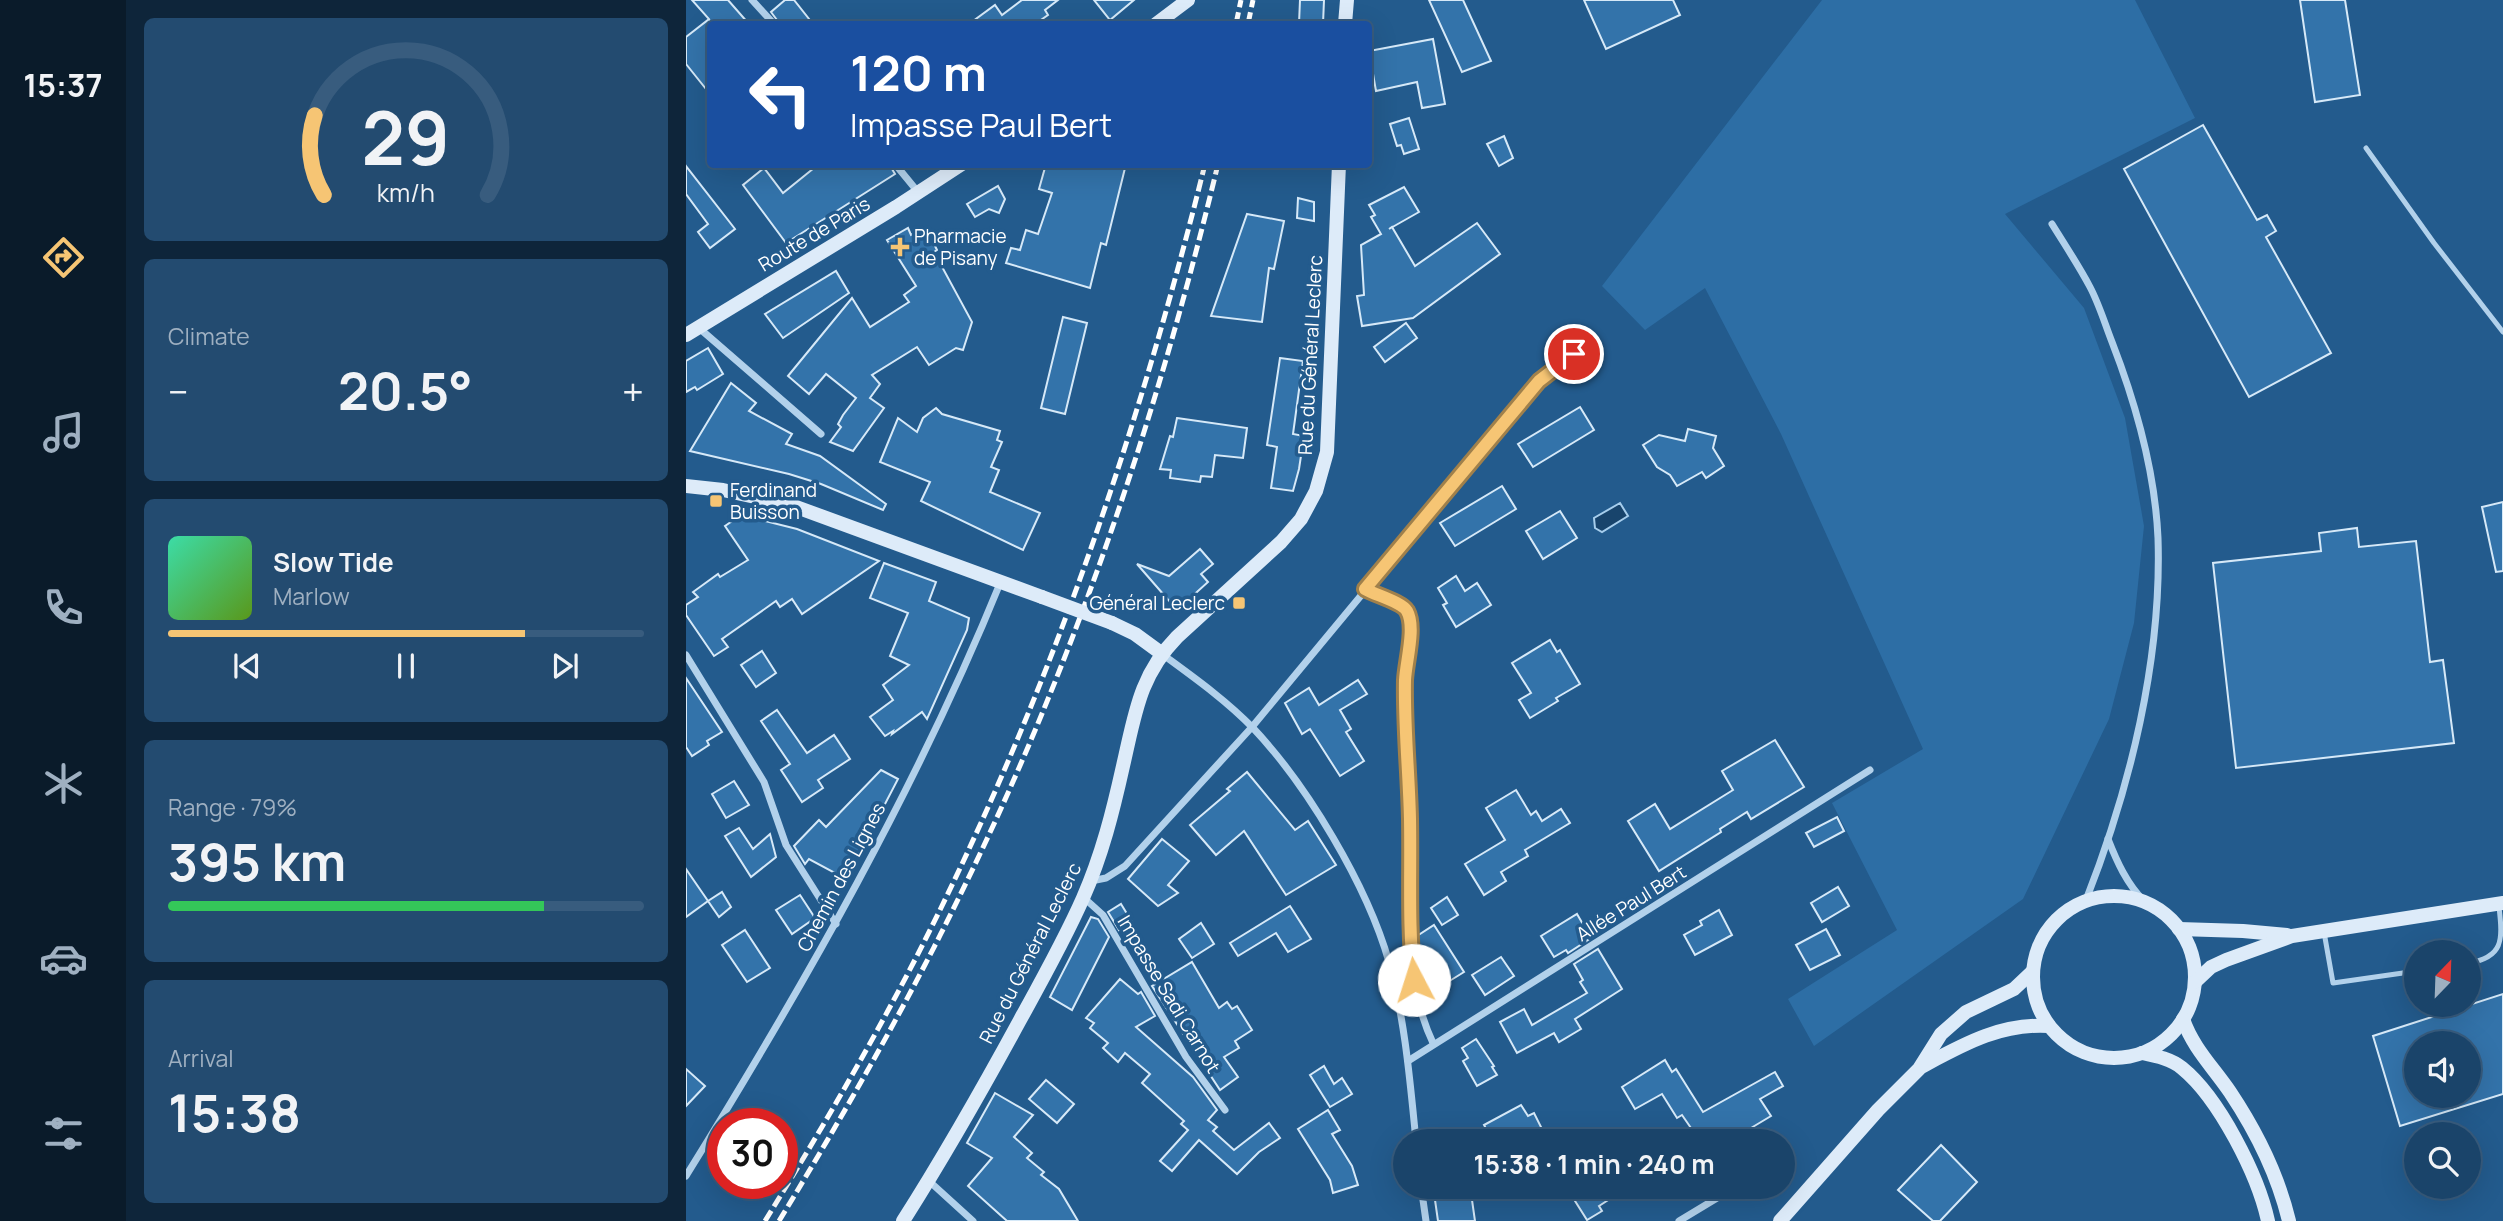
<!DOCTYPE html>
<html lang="en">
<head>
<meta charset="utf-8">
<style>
	:root { --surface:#1a446a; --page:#234b70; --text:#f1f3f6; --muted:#9fb0c1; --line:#385c7e; --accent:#f6c574 }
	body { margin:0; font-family:Manrope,sans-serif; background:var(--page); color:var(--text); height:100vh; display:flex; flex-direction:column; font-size:26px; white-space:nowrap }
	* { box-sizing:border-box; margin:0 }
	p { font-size:23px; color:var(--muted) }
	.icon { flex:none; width:38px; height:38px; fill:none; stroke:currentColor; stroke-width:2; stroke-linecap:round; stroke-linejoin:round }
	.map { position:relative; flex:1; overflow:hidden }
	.drawer { display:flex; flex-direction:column; gap:18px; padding:18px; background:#0e253a; width:560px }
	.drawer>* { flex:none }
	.guide { position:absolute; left:21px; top:21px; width:665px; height:147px; border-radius:7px; box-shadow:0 7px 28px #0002,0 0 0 2px var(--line); background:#1a4fa0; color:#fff; overflow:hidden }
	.needle { width:46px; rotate:23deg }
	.controls { position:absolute; left:1718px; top:940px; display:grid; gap:14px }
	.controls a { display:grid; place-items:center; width:77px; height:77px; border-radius:50%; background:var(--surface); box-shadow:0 7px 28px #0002,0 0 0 2px var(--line); font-size:35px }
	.speed { position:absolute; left:21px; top:1108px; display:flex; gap:14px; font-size:35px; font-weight:700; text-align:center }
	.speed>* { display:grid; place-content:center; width:91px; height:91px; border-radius:50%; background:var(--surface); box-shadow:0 7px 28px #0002,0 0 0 2px var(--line); line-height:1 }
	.speed .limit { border:10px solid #d22; background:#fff; color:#111 }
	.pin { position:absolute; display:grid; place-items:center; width:60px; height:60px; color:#fff; margin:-30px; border:4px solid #fff; border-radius:50%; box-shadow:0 2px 7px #0007 }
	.me { position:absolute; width:77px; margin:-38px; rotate:355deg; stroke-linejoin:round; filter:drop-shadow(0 0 5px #0008) }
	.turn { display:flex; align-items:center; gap:24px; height:147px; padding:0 28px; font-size:32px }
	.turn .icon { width:91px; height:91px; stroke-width:2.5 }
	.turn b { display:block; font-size:49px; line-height:60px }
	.big { font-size:52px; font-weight:700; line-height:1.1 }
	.drawer .card { flex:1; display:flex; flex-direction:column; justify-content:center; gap:10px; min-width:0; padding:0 24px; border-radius:10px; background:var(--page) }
	.drawer .dial { align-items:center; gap:0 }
	.dial svg { height:182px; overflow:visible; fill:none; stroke:var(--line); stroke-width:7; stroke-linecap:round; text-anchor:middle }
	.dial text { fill:var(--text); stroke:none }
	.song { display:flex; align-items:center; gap:21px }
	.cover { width:84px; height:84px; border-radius:10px; background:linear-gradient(135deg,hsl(160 70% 55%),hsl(90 70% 35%)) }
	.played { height:7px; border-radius:4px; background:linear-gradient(90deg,var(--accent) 75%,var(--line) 75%) }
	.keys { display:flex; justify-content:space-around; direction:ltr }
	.heat { display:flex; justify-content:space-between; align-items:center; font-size:38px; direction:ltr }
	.charge { height:10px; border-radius:5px; background:linear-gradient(90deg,#34c759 79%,var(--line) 0) }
	.trip { position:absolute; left:707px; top:1129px; width:402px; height:70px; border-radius:35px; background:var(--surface); box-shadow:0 7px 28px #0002,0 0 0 2px var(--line); font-weight:700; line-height:70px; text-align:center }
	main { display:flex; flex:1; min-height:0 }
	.tab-bar { display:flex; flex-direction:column; width:126px; justify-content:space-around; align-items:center; background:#0a1b2a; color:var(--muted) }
	.tab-bar .icon { width:49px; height:49px }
	.tab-bar .active { color:var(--accent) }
	.tab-bar b { font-size:32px; color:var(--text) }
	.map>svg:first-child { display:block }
</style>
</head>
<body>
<main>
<nav class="tab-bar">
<b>15:37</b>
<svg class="icon active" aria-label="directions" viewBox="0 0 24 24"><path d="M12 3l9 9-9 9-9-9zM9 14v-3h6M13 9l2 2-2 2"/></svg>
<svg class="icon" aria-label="music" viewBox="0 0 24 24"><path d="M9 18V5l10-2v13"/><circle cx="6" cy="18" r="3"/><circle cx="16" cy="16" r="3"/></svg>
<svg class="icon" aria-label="phone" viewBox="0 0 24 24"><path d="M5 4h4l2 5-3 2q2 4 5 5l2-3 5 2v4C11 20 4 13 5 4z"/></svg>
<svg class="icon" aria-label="climate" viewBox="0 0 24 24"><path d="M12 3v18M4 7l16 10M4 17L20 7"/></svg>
<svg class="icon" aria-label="car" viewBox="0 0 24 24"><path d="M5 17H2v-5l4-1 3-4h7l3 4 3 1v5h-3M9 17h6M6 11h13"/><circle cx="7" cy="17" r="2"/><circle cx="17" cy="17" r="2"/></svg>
<svg class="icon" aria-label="filters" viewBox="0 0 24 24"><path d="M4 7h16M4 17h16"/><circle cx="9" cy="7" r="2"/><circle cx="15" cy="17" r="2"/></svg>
</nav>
<section class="drawer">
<div class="card dial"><svg viewBox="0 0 100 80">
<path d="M14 69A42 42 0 1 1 86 69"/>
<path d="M14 69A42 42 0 0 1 10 34" stroke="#f6c574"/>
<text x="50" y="56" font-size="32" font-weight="700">29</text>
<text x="50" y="72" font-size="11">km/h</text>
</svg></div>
<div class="card"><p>Climate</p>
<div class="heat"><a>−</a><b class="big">20.5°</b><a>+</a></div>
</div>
<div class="card">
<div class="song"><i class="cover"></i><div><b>Slow Tide</b><p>Marlow</p></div></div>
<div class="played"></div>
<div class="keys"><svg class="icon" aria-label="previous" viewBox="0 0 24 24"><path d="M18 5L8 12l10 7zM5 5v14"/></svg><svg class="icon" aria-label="pause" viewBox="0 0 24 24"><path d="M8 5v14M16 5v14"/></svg><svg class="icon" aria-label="next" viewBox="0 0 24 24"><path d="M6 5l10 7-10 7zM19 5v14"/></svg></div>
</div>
<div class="card"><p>Range · 79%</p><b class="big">395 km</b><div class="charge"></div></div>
<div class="card"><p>Arrival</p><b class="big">15:38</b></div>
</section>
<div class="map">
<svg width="1817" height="1221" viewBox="0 0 1817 1221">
	<rect width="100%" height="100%" fill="#235b8d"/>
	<!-- green -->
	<polygon fill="#2d6ea5" points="1136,0 1449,0 1509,118 1319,214 1398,308 1439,418 1458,526 1448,623 1423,719 1337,899 1128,1046 1102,999 1211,930 1146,803 1237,749 1095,434 1019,288 959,330 916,286"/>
	<!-- water -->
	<polygon fill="#18446c" stroke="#a6cdec" stroke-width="2" points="934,503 942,516 916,532 909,528 908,518"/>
	<!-- building -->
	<g fill="#3373aa" stroke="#d6e9f8" stroke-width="2" fill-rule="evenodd">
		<polygon points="6,0 42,0 63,24 27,24 24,21 24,94 0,64 0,37 23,19"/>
		<polygon points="99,0 108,0 127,24 94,24 85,12"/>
		<polygon points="336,0 372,0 359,10 362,15 349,24 283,24 309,5 316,15"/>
		<polygon points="408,0 448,0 424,20"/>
		<polygon points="614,0 638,0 637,24 613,24"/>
		<polygon points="743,0 777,0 805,61 776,72"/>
		<polygon points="898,0 987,0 994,15 920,49"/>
		<polygon points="1614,0 1659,0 1674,95 1629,102"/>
		<polygon points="747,39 759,104 736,108 731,82 690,91 683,51"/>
		<polygon points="723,118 733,149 718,154 715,145 711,146 704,124"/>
		<polygon points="1517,125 1571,220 1581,215 1590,231 1580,237 1645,353 1563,397 1438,169"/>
		<polygon points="818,136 827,158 813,166 801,144"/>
		<polygon points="133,164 203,164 209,174 100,243 57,185 78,168 97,193"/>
		<polygon points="360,164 440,164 420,245 415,243 404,288 320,263 325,248 334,250 340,230 352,234 366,193 353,189"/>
		<polygon points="0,166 49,229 24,248 12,232 22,224 0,194"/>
		<polygon points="312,186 319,199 313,213 303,209 289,217 281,204"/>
		<polygon points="718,187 733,212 703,229 706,227 729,266 791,223 814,254 727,318 676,326 671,296 678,295 675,245 695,234 685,217 689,215 683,205"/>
		<polygon points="612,198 628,202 628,221 611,218"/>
		<polygon points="561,214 598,221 588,269 583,268 576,322 525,316"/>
		<polygon points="222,228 225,235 240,228 251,250 248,252 286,322 277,350 270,348 243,365 231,347 186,375 194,384 184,398 198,408 167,451 144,442 155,427 152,424 157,415 170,398 140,374 123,394 102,376 166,298 184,327 223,302 218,295 230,286 201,240"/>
		<polygon points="150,271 163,293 97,338 79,314"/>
		<polygon points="377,317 401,323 379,414 355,408"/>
		<polygon points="720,323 731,338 699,362 688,347"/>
		<polygon points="22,348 37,374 11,390 9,387 0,392 0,361"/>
		<polygon points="594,358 617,361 607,434 618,436 613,469 607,491 585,488 591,447 581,445"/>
		<polygon points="45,383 70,403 63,411 106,434 100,444 134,456 200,504 197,510 135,484 103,474 4,451"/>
		<polygon points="894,407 908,430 847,467 832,444"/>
		<polygon points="250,408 256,414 314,431 311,440 316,442 305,467 313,470 304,492 354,513 337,550 235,501 244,482 194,462 212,418 231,432 237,418"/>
		<polygon points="491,418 561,428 557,458 529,455 526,477 515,476 514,482 484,478 485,470 474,469 484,436 487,437"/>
		<polygon points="1002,429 1030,436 1027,448 1038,466 1020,478 1016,472 991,486 984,475 971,467 957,445 973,435 999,441"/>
		<polygon points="816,486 830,509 769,546 754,523"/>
		<polygon points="1817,502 1817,571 1810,572 1796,507"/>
		<polygon points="874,511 891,538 857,559 840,531"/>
		<polygon points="55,515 111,529 193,561 116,614 106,599 94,607 90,601 36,639 42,647 28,656 0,615 0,605 12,597 7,592 32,574 34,577 62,560 39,526"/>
		<polygon points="1671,528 1673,547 1730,541 1744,662 1757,660 1768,743 1550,768 1527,563 1635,551 1633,533"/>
		<polygon points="514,549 527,564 515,574 522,582 491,610 451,564 483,576"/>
		<polygon points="198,563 250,582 243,601 283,618 281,630 241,719 236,712 206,734 207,731 199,736 184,717 207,700 197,685 223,665 204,656 222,613 184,598"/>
		<polygon points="770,576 779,591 791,583 805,605 770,627 757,605 761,603 752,588"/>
		<polygon points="864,640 871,652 874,650 894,684 870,698 872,701 844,718 833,700 845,693 826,663"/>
		<polygon points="76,651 90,673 70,687 55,665"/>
		<polygon points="0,678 36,732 21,741 23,745 6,756 0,747"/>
		<polygon points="672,680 681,694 654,710 665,729 660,732 678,761 654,776 624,729 616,734 599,703 623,688 633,705"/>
		<polygon points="91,710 121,753 148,735 164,759 132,780 137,788 116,802 95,770 104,764 75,721"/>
		<polygon points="1089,740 1118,787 1065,819 1061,812 1034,829 1035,832 973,871 942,821 969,804 984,829 1047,790 1036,771"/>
		<polygon points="195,770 212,779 160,879 123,859 119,864 108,846 133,820 140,827"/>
		<polygon points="561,772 609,830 622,821 650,865 600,895 558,831 530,855 504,825 544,791 541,789"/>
		<polygon points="48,781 63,805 40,818 26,794"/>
		<polygon points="830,790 845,815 850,811 856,821 875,809 884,823 839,850 842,856 815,872 820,881 798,895 779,864 819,840 800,808"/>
		<polygon points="1151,817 1158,831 1128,847 1120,833"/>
		<polygon points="53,828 67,849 84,834 90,857 65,877 39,836"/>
		<polygon points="476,839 503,861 482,885 492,893 472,906 442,879"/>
		<polygon points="0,869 22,901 0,917"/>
		<polygon points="1152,887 1163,906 1136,922 1125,903"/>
		<polygon points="36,892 45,907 33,917 22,901"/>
		<polygon points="114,895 129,918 106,934 90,910"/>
		<polygon points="761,897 772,915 756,925 745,908"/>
		<polygon points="435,904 446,922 433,930 422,912"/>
		<polygon points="604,906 625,939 602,952 590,933 552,956 544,943"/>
		<polygon points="1033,910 1046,935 1009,955 998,935 1016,925 1014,921"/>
		<polygon points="891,914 905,938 882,953 880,950 868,957 855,936"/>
		<polygon points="405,917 412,919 423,937 386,1010 364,997"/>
		<polygon points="515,923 528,944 506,958 493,939"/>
		<polygon points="748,925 778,972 757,985 731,944 731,936"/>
		<polygon points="1140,929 1154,955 1124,970 1110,945"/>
		<polygon points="59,930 84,968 61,982 36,945"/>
		<polygon points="912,949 936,989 889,1019 895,1029 873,1042 868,1033 831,1053 814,1022 838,1009 846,1025 901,993 894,982 897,980 888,964"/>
		<polygon points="815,957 828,976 799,995 786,975"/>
		<polygon points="506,962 533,1008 541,1002 546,1009 551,1006 566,1030 549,1041 553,1048 538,1057 552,1077 534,1090 466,986"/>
		<polygon points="434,979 452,994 455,992 469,1016 450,1027 507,1077 531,1110 522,1120 531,1127 527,1131 548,1150 583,1123 594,1138 573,1152 551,1174 513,1140 486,1171 474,1161 502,1130 495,1124 498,1121 456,1083 464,1074 439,1053 432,1062 417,1048 422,1043 404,1028 408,1023 400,1018"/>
		<path d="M 1817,994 L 1817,1094 L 1714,1126 L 1687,1036 ZM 1731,1043 L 1783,1043 L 1783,1096 L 1731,1096 Z"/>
		<polygon points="790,1039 808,1066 806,1067 811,1075 791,1086 777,1061 782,1058 776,1048"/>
		<polygon points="979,1060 986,1072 990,1069 1017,1112 1089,1072 1097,1086 1074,1099 1085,1116 1055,1134 1059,1141 1014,1141 996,1115 991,1118 976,1094 949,1109 936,1087"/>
		<polygon points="638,1066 648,1084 656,1078 666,1094 644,1107 624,1075"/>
		<polygon points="0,1069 19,1086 0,1106"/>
		<polygon points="360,1080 388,1104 371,1123 343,1099"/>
		<polygon points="309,1093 347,1115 328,1137 346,1153 341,1158 358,1172 355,1175 373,1189 392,1221 321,1221 282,1186 306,1158 281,1143"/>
		<polygon points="835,1105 842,1116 848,1113 862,1141 807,1141 798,1125"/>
		<polygon points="642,1110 654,1130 646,1134 666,1166 672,1185 647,1193 644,1180 612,1129"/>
		<polygon points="1255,1145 1291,1182 1254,1221 1247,1221 1212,1190"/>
		<polygon points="747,1186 784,1186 789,1221 752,1221"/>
		<polygon points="894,1186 944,1186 913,1206 916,1211 901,1220 884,1193"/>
	</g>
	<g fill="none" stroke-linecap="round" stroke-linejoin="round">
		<!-- lane -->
		<g stroke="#b2d1eb" stroke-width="5">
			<polyline points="1680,148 1748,243 1817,332"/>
			<polyline points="1638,932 1647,983 1731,971"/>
			<path d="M 1783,963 C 1817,957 1817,941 1813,907"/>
		</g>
		<!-- street -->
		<g stroke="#b2d1eb" stroke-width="7">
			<polyline points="66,0 88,24"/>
			<polyline points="209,164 232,192"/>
			<path d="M 1366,224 C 1379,245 1393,266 1404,287 C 1413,304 1419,324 1426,342 C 1450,404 1469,471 1472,538 C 1476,659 1444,788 1400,900"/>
			<polyline points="13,328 135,434"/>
			<path d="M 679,589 C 690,595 715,601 720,611 C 730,627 720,661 719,679 C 718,721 723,765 724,807 C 724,830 725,853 725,876 C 725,935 721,988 747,1043"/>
			<path d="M 476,654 C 506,676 540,700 567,728 C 621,785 681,885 703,962 C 719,1020 724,1081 730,1141"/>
			<polyline points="0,655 78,782 100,845 150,924"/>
			<path d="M 1422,839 C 1431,862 1441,884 1458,901"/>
			<polyline points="405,881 420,878 439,866 566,727 853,381 906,340"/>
			<polyline points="397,897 417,915 500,1057 539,1110"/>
			<polyline points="722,1061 1184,770"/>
			<path d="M 0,1176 C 118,985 230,790 315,581"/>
			<polyline points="243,1181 287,1221"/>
			<polyline points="735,1186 740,1221"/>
			<polyline points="993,1221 1051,1186"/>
		</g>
		<!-- secondary -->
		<g stroke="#ddebf9" stroke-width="14">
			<polyline points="470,24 502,0"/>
			<polyline points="659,24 661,0"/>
			<polyline points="0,335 210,207 276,164"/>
			<polyline points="0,486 37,490 102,504 356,597"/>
			<polyline points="426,623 449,634 475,653"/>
			<circle cx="1428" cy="977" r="81"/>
			<polyline points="1493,929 1557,931 1601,935"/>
			<polyline points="1509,982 1525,967 1540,960 1606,936 1817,903"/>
			<path d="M 1497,1019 C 1507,1048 1527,1067 1544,1092 C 1570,1131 1592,1175 1603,1221"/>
			<path d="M 1456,1053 C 1470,1056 1485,1059 1496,1068 C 1533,1098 1572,1175 1582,1221"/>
			<path d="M 1237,1066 C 1278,1044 1315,1023 1363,1026"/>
			<path d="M 217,1221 C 259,1155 297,1088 334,1020 C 356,980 379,939 397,898 C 416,855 427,811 437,766 C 449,715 453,676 491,637 L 595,542 L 615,519 L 630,491 L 641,452 L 653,164"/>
			<polyline points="1094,1221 1192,1110 1233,1069 1255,1034 1280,1012 1328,989 1346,972"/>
		</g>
		<!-- rail -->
		<g stroke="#fff" stroke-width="5" stroke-dasharray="12 5" stroke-linecap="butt">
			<polyline points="550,24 555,0"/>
			<polyline points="562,24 567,0"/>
			<path d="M 79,1221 C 147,1111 212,999 267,883 C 377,653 458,411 519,164"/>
			<path d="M 93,1221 C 160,1111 224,999 280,883 C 391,655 473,410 532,164"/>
		</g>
		<!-- secondary-bridge -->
		<polyline stroke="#ddebf9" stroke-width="14" points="356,597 426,623"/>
	</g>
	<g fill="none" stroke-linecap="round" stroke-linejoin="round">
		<!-- route casing -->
		<g stroke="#a0804b" stroke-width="18">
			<path id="route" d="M 728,980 C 722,926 725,873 724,819 C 723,773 718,726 719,680 C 720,661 730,627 721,611 C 716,602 689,595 679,589 L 853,381 L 888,354"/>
		</g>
		<!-- route -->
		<use href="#route" stroke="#f6c574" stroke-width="12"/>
	</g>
	<!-- markers -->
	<g fill="#f6c574" stroke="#235b8d" stroke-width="2.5">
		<path d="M210.5 236.5h7v7h7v7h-7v7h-7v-7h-7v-7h7z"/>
		<rect x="23" y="494" width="14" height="14" rx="3.5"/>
		<rect x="546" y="596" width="14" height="14" rx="3.5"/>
	</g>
	<g text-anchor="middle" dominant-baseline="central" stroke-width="7" stroke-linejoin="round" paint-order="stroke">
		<!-- street labels -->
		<g font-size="19" fill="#fff" stroke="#235b8d">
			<text transform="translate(128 234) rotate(-31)">Route de Paris</text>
			<text transform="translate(624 355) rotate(-87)">Rue du Général Leclerc</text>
			<text transform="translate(155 877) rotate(-62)">Chemin des Lignes</text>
			<text transform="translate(945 903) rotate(-32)">Allée Paul Bert</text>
			<text transform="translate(344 953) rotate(-63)">Rue du Général Leclerc</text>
			<text transform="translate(483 994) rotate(59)">Impasse Sadi Carnot</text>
		</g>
		<!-- poi labels -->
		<g font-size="19" fill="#fff" stroke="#235b8d" text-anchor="start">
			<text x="228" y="236">Pharmacie<tspan x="228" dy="22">de Pisany</tspan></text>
			<text x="44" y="490">Ferdinand<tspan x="44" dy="22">Buisson</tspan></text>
			<text x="539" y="603" text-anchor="end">Général Leclerc</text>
		</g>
	</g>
</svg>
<div class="controls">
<a><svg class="needle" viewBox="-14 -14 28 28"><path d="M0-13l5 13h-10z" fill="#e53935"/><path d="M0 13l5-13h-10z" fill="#9fb0c1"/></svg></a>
<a><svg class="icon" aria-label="sound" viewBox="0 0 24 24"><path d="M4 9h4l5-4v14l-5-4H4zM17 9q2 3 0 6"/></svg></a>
<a><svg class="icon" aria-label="search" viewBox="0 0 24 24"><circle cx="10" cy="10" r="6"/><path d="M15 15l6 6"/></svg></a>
</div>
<div class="speed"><div class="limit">30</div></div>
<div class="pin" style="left:888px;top:354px;background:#d93025"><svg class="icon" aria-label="arrive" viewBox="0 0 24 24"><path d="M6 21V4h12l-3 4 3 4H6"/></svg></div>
<svg class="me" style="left:728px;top:980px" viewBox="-20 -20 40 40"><circle r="19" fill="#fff"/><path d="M0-13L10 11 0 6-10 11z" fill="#f6c574"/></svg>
<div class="trip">15:38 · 1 min · 240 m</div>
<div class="guide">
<div class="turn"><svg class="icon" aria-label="left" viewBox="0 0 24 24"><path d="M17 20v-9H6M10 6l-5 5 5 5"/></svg><div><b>120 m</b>Impasse Paul Bert</div></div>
</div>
</div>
</main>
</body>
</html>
